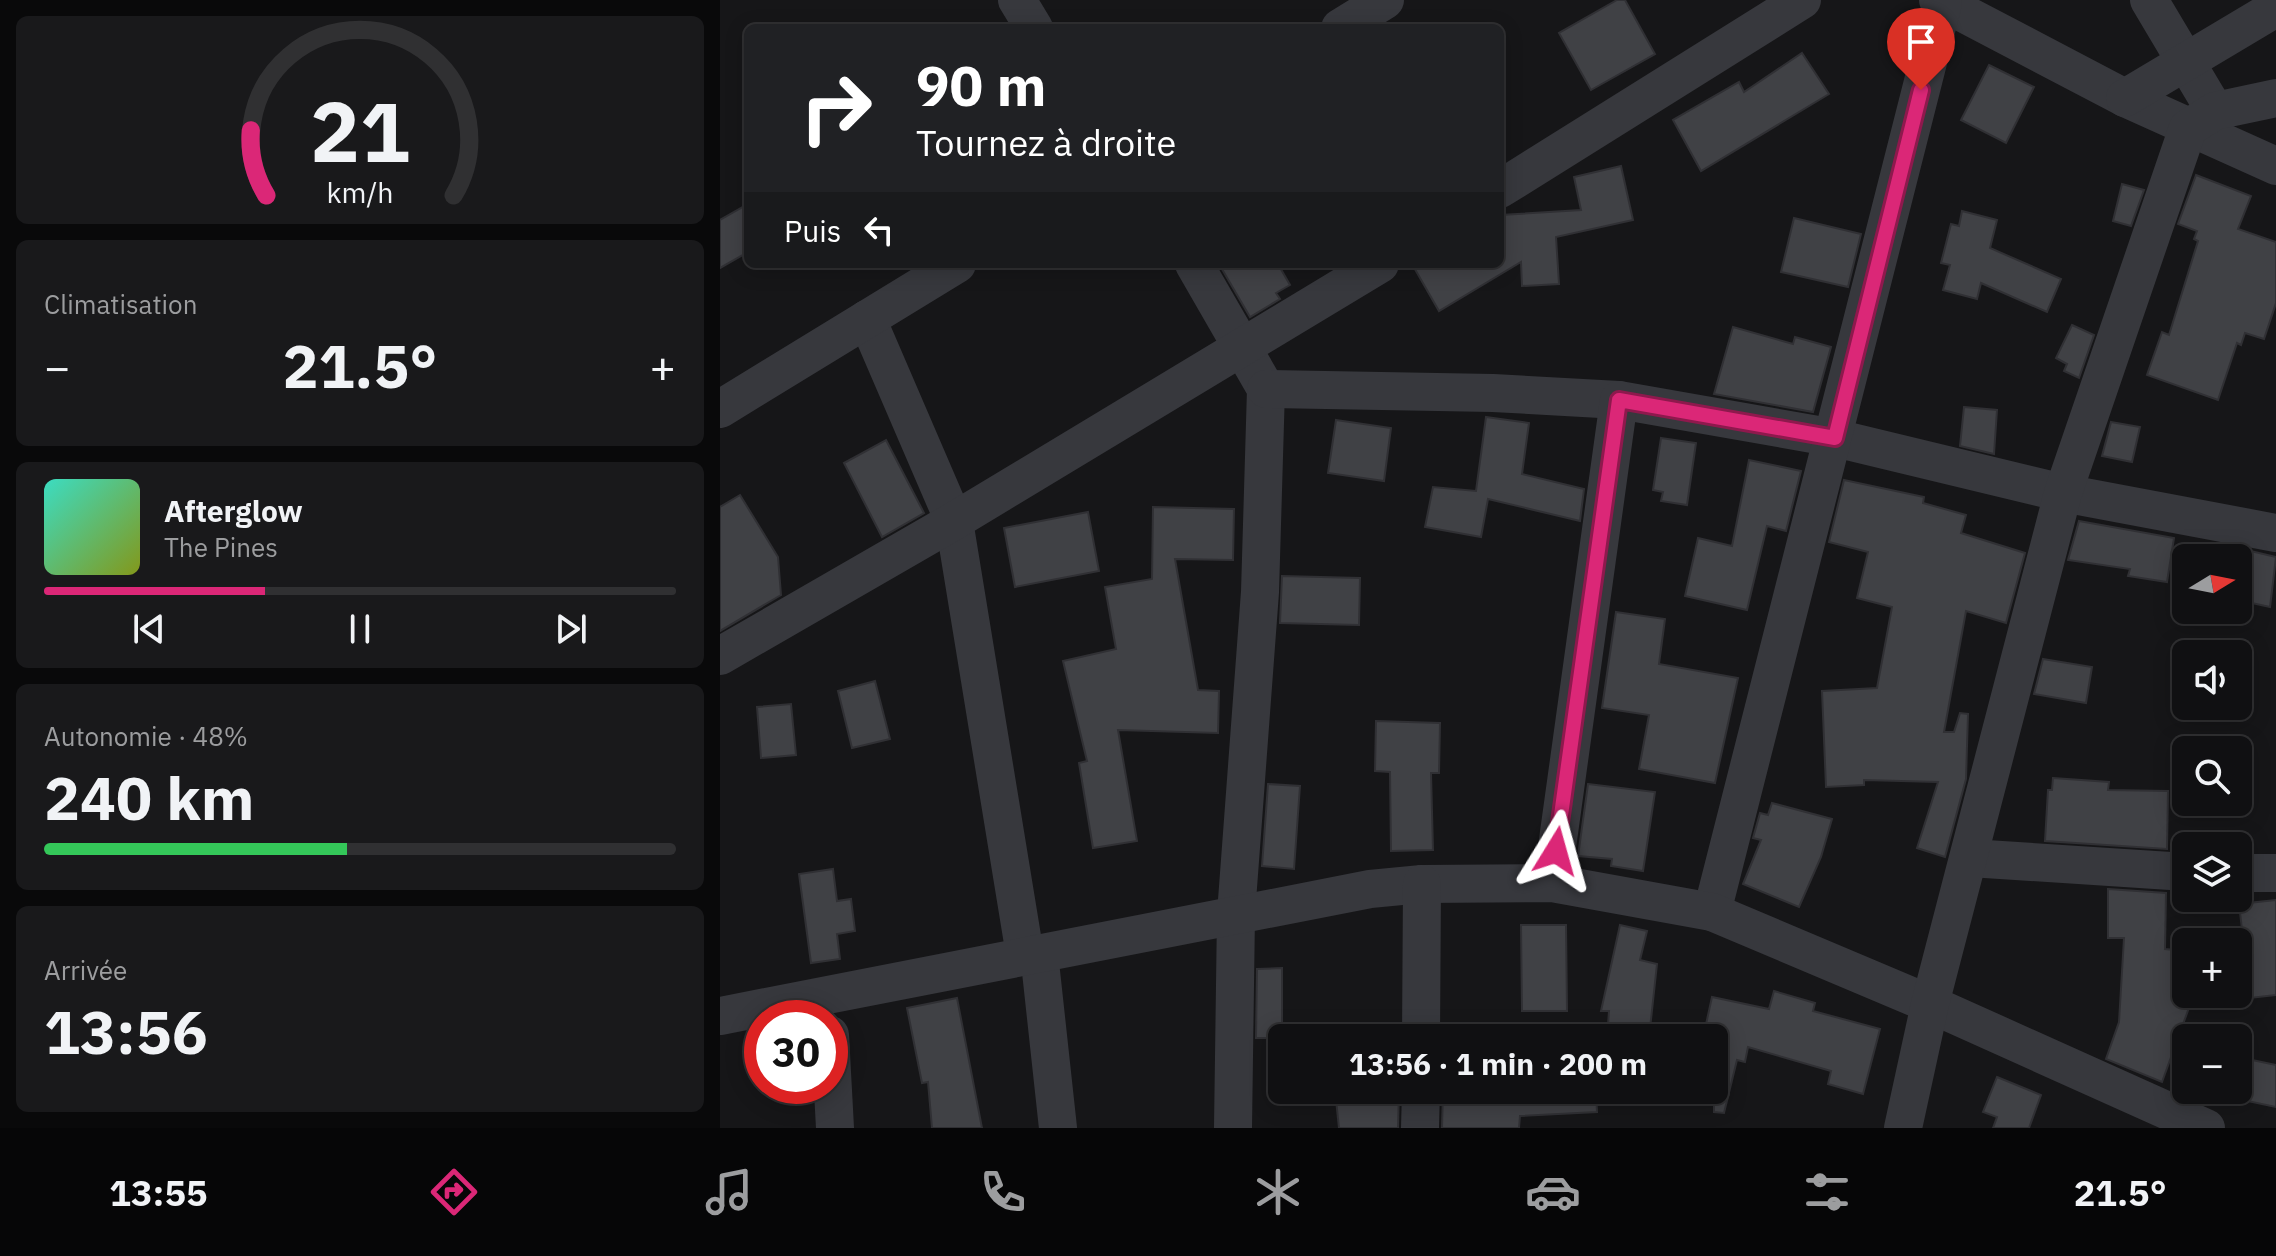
<!DOCTYPE html>
<html lang="fr">
<head>
<meta charset="utf-8">
<style>
	:root { --surface:#101012; --page:#19191b; --text:#f1f3f6; --muted:#9c9d9f; --line:#303032; --accent:#db2777 }
	body { margin:0; font-family:"IBM Plex Sans",sans-serif; background:var(--page); color:var(--text); height:100vh; display:flex; flex-direction:column; font-size:30px; white-space:nowrap }
	* { box-sizing:border-box; margin:0 }
	p { font-size:26px; color:var(--muted) }
	.icon { flex:none; width:44px; height:44px; fill:none; stroke:currentColor; stroke-width:2; stroke-linecap:round; stroke-linejoin:round }
	.map { position:relative; flex:1; overflow:hidden }
	.side { display:flex; flex-direction:column; gap:16px; padding:16px; background:#09090a; width:720px }
	.side>* { flex:none }
	.banner { position:absolute; left:24px; top:24px; width:760px; height:244px; border-radius:12px; box-shadow:0 4px 20px #0003,0 0 0 2px var(--line); background:#202124; color:#fff; overflow:hidden }
	.needle { width:52px; rotate:80deg }
	.buttons { position:absolute; left:1452px; top:544px; display:grid; gap:16px }
	.buttons a { display:grid; place-items:center; width:80px; height:80px; border-radius:12px; background:var(--surface); box-shadow:0 4px 20px #0003,0 0 0 2px var(--line); font-size:40px }
	.speed { position:absolute; left:24px; top:1000px; display:flex; gap:16px; font-size:40px; font-weight:700; text-align:center }
	.speed>* { display:grid; place-content:center; width:104px; height:104px; border-radius:50%; background:var(--surface); box-shadow:0 4px 20px #0003,0 0 0 2px var(--line); line-height:1 }
	.speed .limit { border:12px solid #d22; background:#fff; color:#111 }
	.pin { position:absolute; display:grid; place-items:center; width:68px; height:68px; color:#fff; margin:-82px -34px; border-radius:50% 50% 50% 0; rotate:-45deg; box-shadow:0 0 8px #0007 }
	.pin .icon { rotate:45deg }
	.me { position:absolute; width:88px; margin:-44px; rotate:8deg; stroke-linejoin:round; filter:drop-shadow(0 0 6px #0008) }
	.turn { display:flex; align-items:center; gap:28px; height:168px; padding:0 40px; font-size:36px }
	.turn .icon { width:104px; height:104px; stroke-width:2.5 }
	.turn b { display:block; font-size:56px; line-height:68px }
	.then { display:flex; align-items:center; height:76px; padding:0 40px; background:#0003; gap:16px; font-size:30px }
	.big { font-size:60px; font-weight:800; line-height:1.1 }
	.side .widget { flex:1; display:flex; flex-direction:column; justify-content:center; gap:12px; min-width:0; padding:0 28px; border-radius:12px; background:var(--page) }
	.side .dial { align-items:center; gap:0 }
	.dial svg { height:208px; overflow:visible; fill:none; stroke:var(--line); stroke-width:7; stroke-linecap:round; text-anchor:middle }
	.dial text { fill:var(--text); stroke:none }
	.song { display:flex; align-items:center; gap:24px }
	.cover { width:96px; height:96px; border-radius:12px; background:linear-gradient(135deg,hsl(170 70% 55%),hsl(70 70% 35%)) }
	.played { height:8px; border-radius:4px; background:linear-gradient(90deg,var(--accent) 35%,var(--line) 35%) }
	.keys { display:flex; justify-content:space-around; direction:ltr }
	.heat { display:flex; justify-content:space-between; align-items:center; font-size:44px; direction:ltr }
	.charge { height:12px; border-radius:6px; background:linear-gradient(90deg,#34c759 48%,var(--line) 0) }
	.trip { position:absolute; left:548px; top:1024px; width:460px; height:80px; border-radius:12px; background:var(--surface); box-shadow:0 4px 20px #0003,0 0 0 2px var(--line); font-weight:800; line-height:80px; text-align:center }
	.dock { display:flex; height:128px; justify-content:space-around; align-items:center; background:#060607; color:var(--muted) }
	.dock .icon { width:56px; height:56px }
	.dock .on { color:var(--accent) }
	.dock b { font-size:36px; color:var(--text) }
	main { display:flex; flex:1; min-height:0 }
	.map>svg:first-child { display:block }
</style>
</head>
<body>
<main>
<section class="side">
<div class="widget dial"><svg viewBox="0 0 100 80">
<path d="M14 69A42 42 0 1 1 86 69"/>
<path d="M14 69A42 42 0 0 1 8 44" stroke="#db2777"/>
<text x="50" y="56" font-size="32" font-weight="700">21</text>
<text x="50" y="72" font-size="11">km/h</text>
</svg></div>
<div class="widget"><p>Climatisation</p>
<div class="heat"><a>−</a><b class="big">21.5°</b><a>+</a></div>
</div>
<div class="widget">
<div class="song"><i class="cover"></i><div><b>Afterglow</b><p>The Pines</p></div></div>
<div class="played"></div>
<div class="keys"><svg class="icon" aria-label="previous" viewBox="0 0 24 24"><path d="M18 5L8 12l10 7zM5 5v14"/></svg><svg class="icon" aria-label="pause" viewBox="0 0 24 24"><path d="M8 5v14M16 5v14"/></svg><svg class="icon" aria-label="next" viewBox="0 0 24 24"><path d="M6 5l10 7-10 7zM19 5v14"/></svg></div>
</div>
<div class="widget"><p>Autonomie · 48%</p><b class="big">240 km</b><div class="charge"></div></div>
<div class="widget"><p>Arrivée</p><b class="big">13:56</b></div>
</section>
<div class="map">
<svg width="1556" height="1128" viewBox="0 0 1556 1128">
	<rect width="100%" height="100%" fill="#161618"/>
	<!-- building -->
	<g fill="#404145" stroke="#303034" stroke-width="2">
		<polygon points="897,0 905,0 935,54 871,90 839,33"/>
		<polygon points="1082,53 1109,94 981,171 953,120 1019,82 1024,92"/>
		<polygon points="1269,65 1314,87 1286,143 1241,120"/>
		<polygon points="901,166 913,220 836,237 839,284 802,286 801,262 719,311 692,264 780,264 780,215 861,210 854,177"/>
		<polygon points="1476,175 1531,196 1518,229 1556,242 1556,303 1544,339 1525,333 1521,345 1517,343 1498,400 1427,375 1442,332 1449,335 1478,241 1474,239 1477,231 1458,224"/>
		<polygon points="1402,184 1424,190 1411,226 1393,221"/>
		<polygon points="28,204 28,252 0,268 0,220"/>
		<polygon points="1242,211 1277,220 1270,248 1341,279 1327,312 1261,283 1257,299 1223,290 1230,265 1221,263 1231,224 1239,226"/>
		<polygon points="1074,218 1141,234 1128,287 1061,272"/>
		<polygon points="499,264 558,264 570,285 556,293 560,299 530,317"/>
		<polygon points="1352,325 1374,335 1359,378 1344,371 1347,364 1336,358"/>
		<polygon points="1013,327 1073,344 1075,337 1111,347 1093,412 994,394"/>
		<polygon points="1244,407 1277,410 1274,454 1240,446"/>
		<polygon points="766,417 809,423 802,474 864,489 860,521 768,499 761,537 705,527 713,487 756,491"/>
		<polygon points="616,420 671,428 664,481 608,473"/>
		<polygon points="1391,422 1420,427 1412,462 1382,456"/>
		<polygon points="941,438 976,443 967,505 941,501 943,492 933,490"/>
		<polygon points="166,440 204,513 162,537 124,463"/>
		<polygon points="1029,460 1081,471 1066,531 1047,526 1027,610 965,596 978,538 1012,546"/>
		<polygon points="1124,480 1204,497 1203,503 1246,515 1241,533 1305,553 1286,623 1246,611 1224,732 1234,732 1240,713 1248,714 1246,779 1225,857 1197,848 1218,782 1144,780 1144,785 1106,787 1102,691 1157,688 1172,607 1137,598 1148,552 1109,542"/>
		<polygon points="20,495 58,557 61,595 0,631 0,507"/>
		<polygon points="433,507 514,509 513,560 455,559 478,690 499,691 498,733 398,730 417,841 373,848 359,763 367,761 343,661 396,649 385,587 432,579"/>
		<polygon points="368,512 379,571 295,587 284,528"/>
		<polygon points="1359,521 1454,538 1447,582 1408,576 1410,569 1348,560"/>
		<polygon points="1518,548 1556,557 1550,607 1518,600"/>
		<polygon points="562,576 640,578 639,625 560,623"/>
		<polygon points="896,612 945,619 939,664 1018,678 995,783 919,769 929,715 882,708"/>
		<polygon points="1323,659 1372,667 1366,703 1314,694"/>
		<polygon points="155,681 170,739 132,748 118,691"/>
		<polygon points="71,704 76,755 41,758 37,707"/>
		<polygon points="656,721 720,723 719,773 711,773 713,850 671,851 670,772 655,771"/>
		<polygon points="1333,778 1389,782 1388,790 1448,791 1447,849 1325,841 1328,790 1332,790"/>
		<polygon points="548,784 580,786 574,869 542,866"/>
		<polygon points="868,784 935,792 923,871 891,866 892,859 858,856"/>
		<polygon points="1052,803 1112,819 1101,857 1079,907 1023,884 1041,840 1033,838 1040,813 1048,815"/>
		<polygon points="113,869 117,901 131,899 135,931 117,934 120,959 91,963 79,874"/>
		<polygon points="1388,889 1446,893 1445,949 1466,951 1466,994 1474,994 1442,1082 1386,1059 1399,1022 1404,938 1388,938"/>
		<polygon points="1556,900 1556,995 1530,998 1519,904"/>
		<polygon points="801,925 846,925 847,1011 802,1011"/>
		<polygon points="900,925 927,931 920,960 937,964 929,1038 887,1038 889,1011 881,1011"/>
		<polygon points="562,968 562,1038 536,1038 537,969"/>
		<polygon points="1054,991 1095,1003 1093,1011 1160,1029 1143,1094 1108,1084 1111,1071 1028,1047 1025,1062 1017,1060 1004,1113 994,1112 994,1038 983,1038 992,997 1049,1009"/>
		<polygon points="237,998 262,1128 212,1128 208,1082 202,1083 187,1008"/>
		<polygon points="1518,1057 1556,1065 1556,1107 1518,1099"/>
		<polygon points="1277,1077 1321,1095 1309,1128 1273,1128 1277,1117 1263,1112"/>
		<polygon points="615,1090 679,1090 678,1128 619,1128"/>
		<polygon points="723,1090 876,1090 877,1112 800,1116 799,1128 722,1128"/>
	</g>
	<g fill="none" stroke-linecap="round" stroke-linejoin="round">
		<!-- minor -->
		<g stroke="#37383d" stroke-width="38">
			<polyline points="297,0 314,28"/>
			<polyline points="1218,0 1405,98 1556,166"/>
			<polyline points="1429,0 1495,111"/>
			<polyline points="620,28 665,0"/>
			<polyline points="1405,98 1556,8"/>
			<polyline points="780,189 1082,0"/>
			<polyline points="474,264 546,389 540,592 516,914 513,1128"/>
			<polyline points="147,319 234,521 305,955"/>
			<polyline points="546,389 773,393 899,400 1115,438 1343,493 1556,533"/>
			<polyline points="0,409 237,264"/>
			<polyline points="0,656 234,521 660,264"/>
			<polyline points="1250,858 1466,872"/>
			<polyline points="1518,873 1556,873"/>
			<polyline points="832,883 899,400"/>
			<polyline points="992,912 1223,3"/>
			<polyline points="319,953 338,1128"/>
			<polyline points="0,1016 650,889 702,884 832,883 992,912 1210,1004 1486,1128"/>
			<polyline points="110,1035 115,1128"/>
			<polyline points="701,1038 702,884"/>
			<polyline points="700,1128 701,1090"/>
			<polyline points="1183,1128 1210,1004 1343,493 1468,128 1495,111 1556,98"/>
		</g>
	</g>
	<g fill="none" stroke-linecap="round" stroke-linejoin="round">
		<!-- route casing -->
		<g stroke="#8e194d" stroke-width="20">
			<polyline id="route" points="836,851 899,400 1115,438 1201,90"/>
		</g>
		<!-- route -->
		<use href="#route" stroke="#db2777" stroke-width="14"/>
	</g>
</svg>
<div class="buttons">
<a><svg class="needle" viewBox="-14 -14 28 28"><path d="M0-13l5 13h-10z" fill="#e53935"/><path d="M0 13l5-13h-10z" fill="#9c9d9f"/></svg></a>
<a><svg class="icon" aria-label="sound" viewBox="0 0 24 24"><path d="M4 9h4l5-4v14l-5-4H4zM17 9q2 3 0 6"/></svg></a>
<a><svg class="icon" aria-label="search" viewBox="0 0 24 24"><circle cx="10" cy="10" r="6"/><path d="M15 15l6 6"/></svg></a>
<a><svg class="icon" aria-label="layers" viewBox="0 0 24 24"><path d="M12 4l9 5-9 5-9-5zM3 14l9 5 9-5"/></svg></a>
<a>+</a>
<a>−</a>
</div>
<div class="speed"><div class="limit">30</div></div>
<div class="pin" style="left:1201px;top:90px;background:#d93025"><svg class="icon" aria-label="arrive" viewBox="0 0 24 24"><path d="M6 21V4h12l-3 4 3 4H6"/></svg></div>
<svg class="me" style="left:836px;top:851px" viewBox="-20 -20 40 40"><path d="M0-17L14 15 0 8-14 15z" fill="#db2777" stroke="#fff" stroke-width="4"/></svg>
<div class="trip">13:56 · 1 min · 200 m</div>
<div class="banner">
<div class="turn"><svg class="icon" aria-label="right" viewBox="0 0 24 24"><path d="M7 20v-9h11M14 6l5 5-5 5"/></svg><div><b>90 m</b>Tournez à droite</div></div>
<div class="then">Puis<svg class="icon" aria-label="left" viewBox="0 0 24 24"><path d="M17 20v-9H6M10 6l-5 5 5 5"/></svg></div>
</div>
</div>
</main>
<nav class="dock">
<b>13:55</b>
<svg class="icon on" aria-label="directions" viewBox="0 0 24 24"><path d="M12 3l9 9-9 9-9-9zM9 14v-3h6M13 9l2 2-2 2"/></svg>
<svg class="icon" aria-label="music" viewBox="0 0 24 24"><path d="M9 18V5l10-2v13"/><circle cx="6" cy="18" r="3"/><circle cx="16" cy="16" r="3"/></svg>
<svg class="icon" aria-label="phone" viewBox="0 0 24 24"><path d="M5 4h4l2 5-3 2q2 4 5 5l2-3 5 2v4C11 20 4 13 5 4z"/></svg>
<svg class="icon" aria-label="climate" viewBox="0 0 24 24"><path d="M12 3v18M4 7l16 10M4 17L20 7"/></svg>
<svg class="icon" aria-label="car" viewBox="0 0 24 24"><path d="M5 17H2v-5l4-1 3-4h7l3 4 3 1v5h-3M9 17h6M6 11h13"/><circle cx="7" cy="17" r="2"/><circle cx="17" cy="17" r="2"/></svg>
<svg class="icon" aria-label="filters" viewBox="0 0 24 24"><path d="M4 7h16M4 17h16"/><circle cx="9" cy="7" r="2"/><circle cx="15" cy="17" r="2"/></svg>
<b>21.5°</b>
</nav>
</body>
</html>
